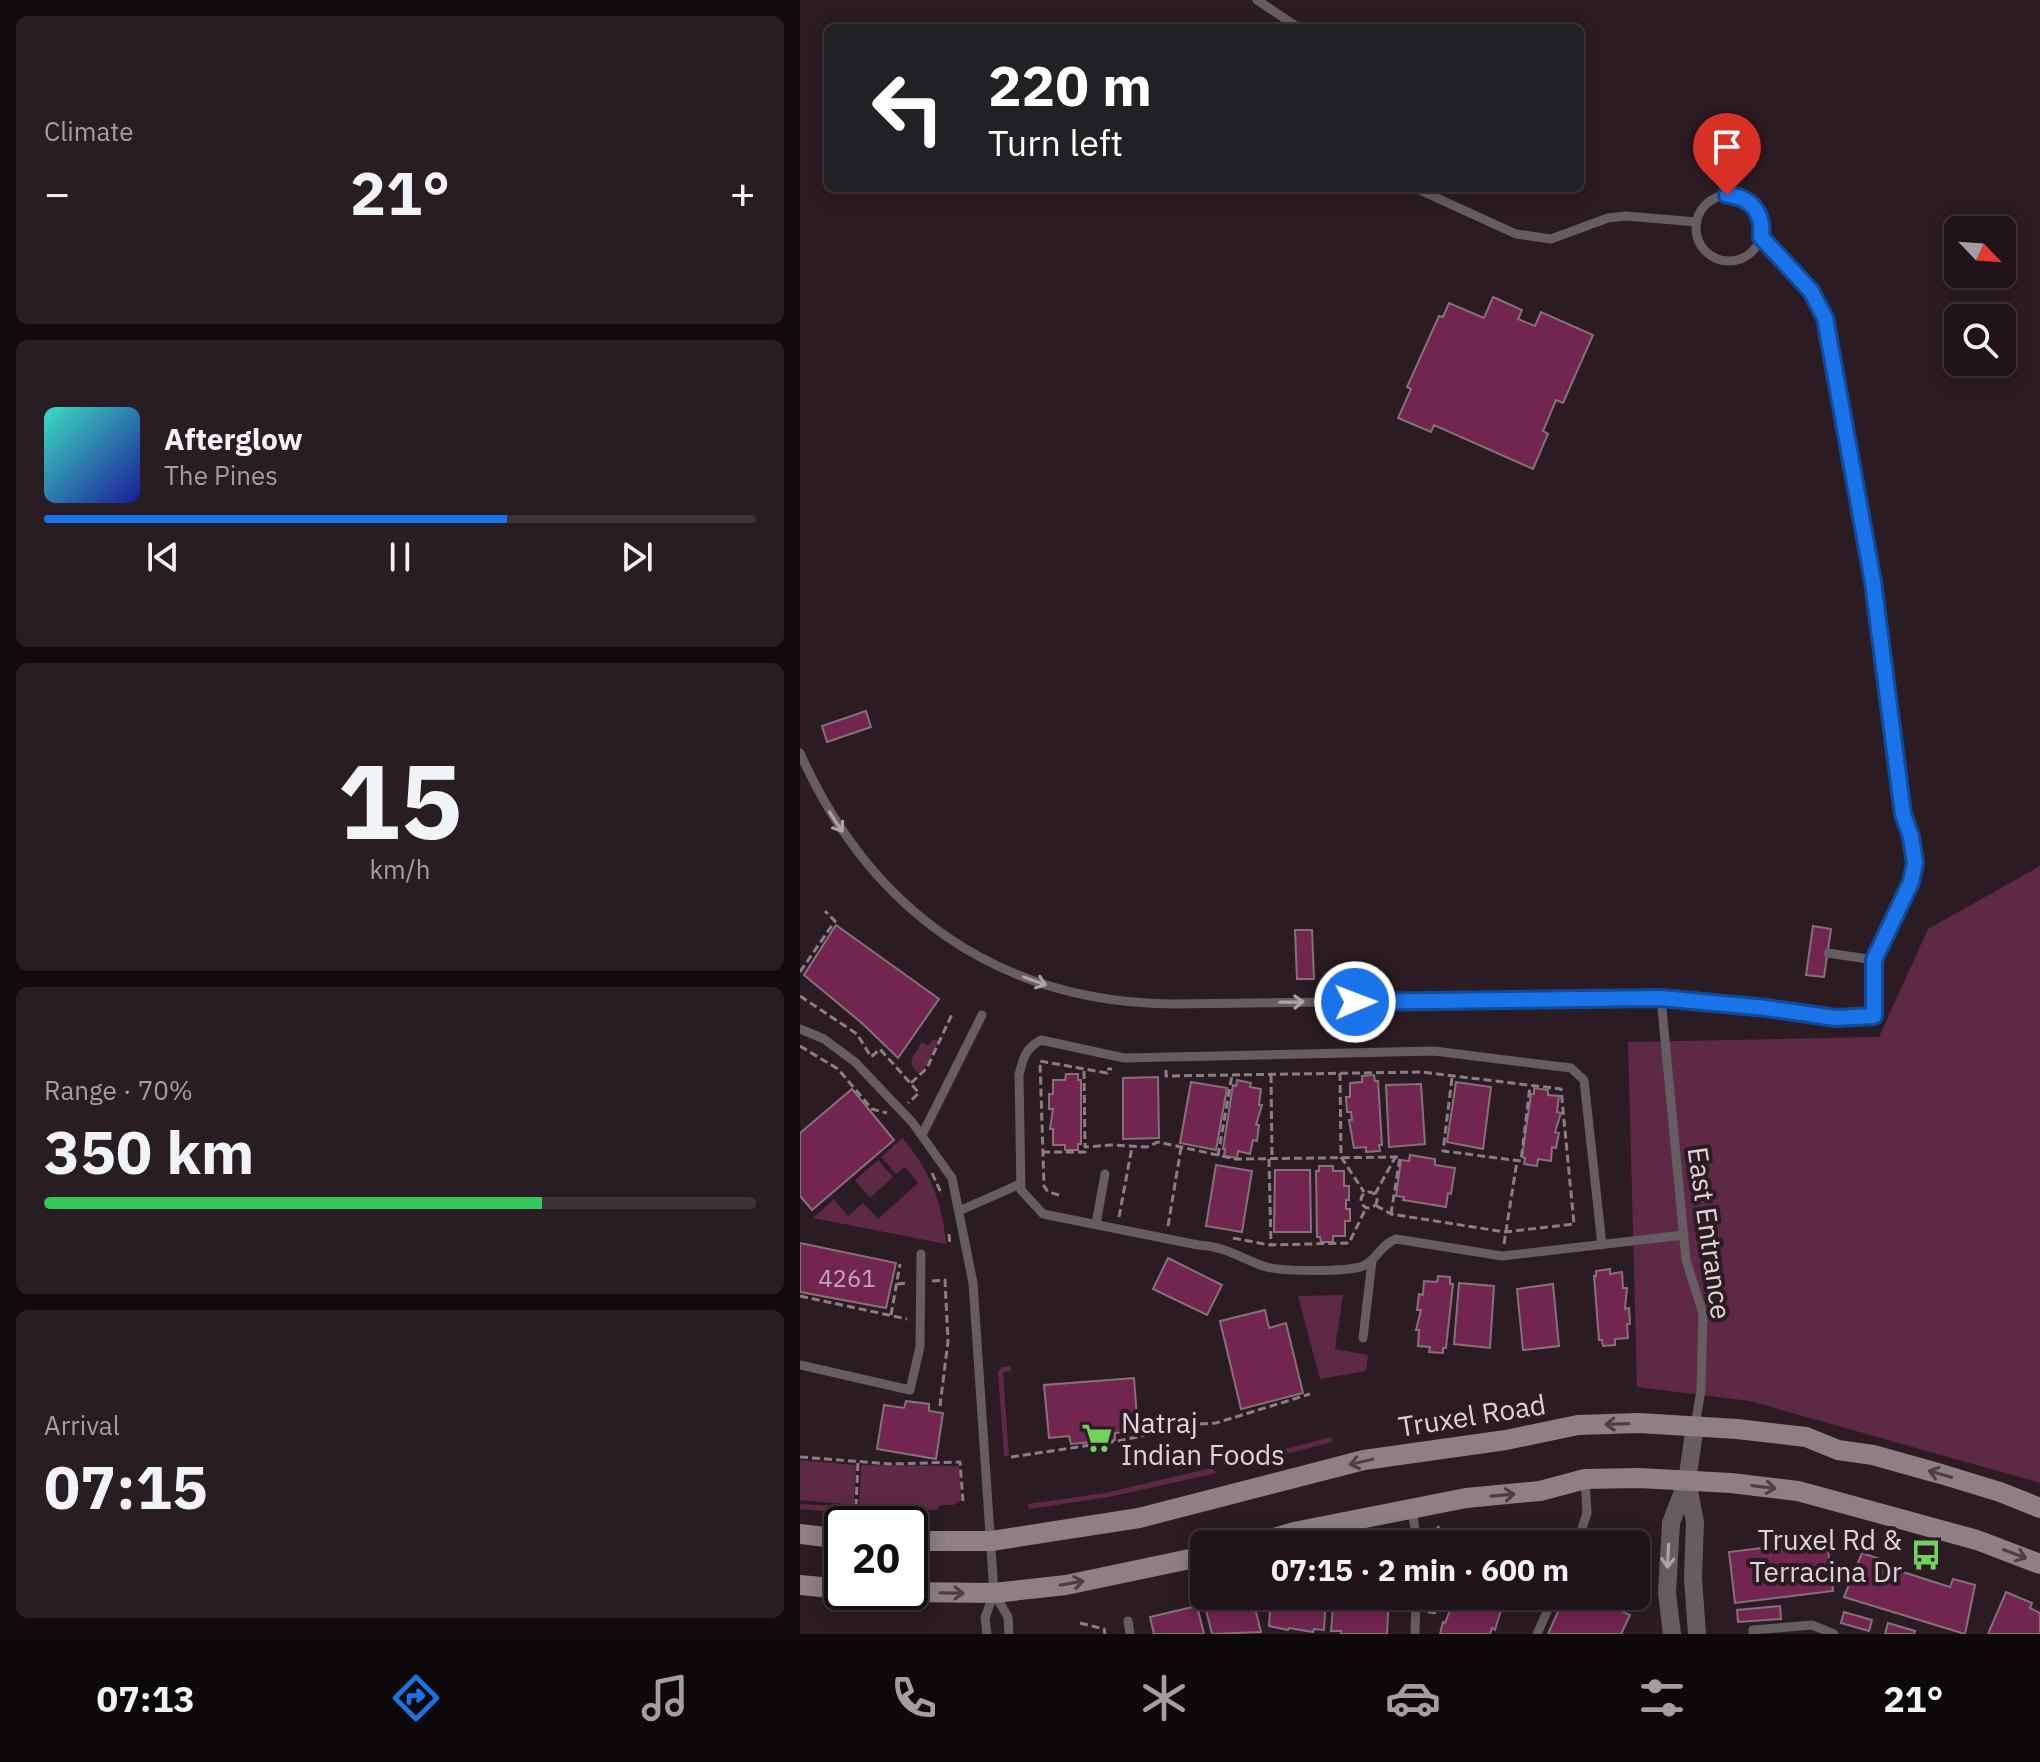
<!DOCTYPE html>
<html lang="en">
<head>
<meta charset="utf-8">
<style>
	:root { --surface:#20141a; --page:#281d23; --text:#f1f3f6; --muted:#a29ea2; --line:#3d3339; --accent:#1a73e8 }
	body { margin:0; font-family:"IBM Plex Sans",sans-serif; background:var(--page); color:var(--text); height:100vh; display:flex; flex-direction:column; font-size:30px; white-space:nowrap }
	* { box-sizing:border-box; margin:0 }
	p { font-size:26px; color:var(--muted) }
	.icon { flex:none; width:44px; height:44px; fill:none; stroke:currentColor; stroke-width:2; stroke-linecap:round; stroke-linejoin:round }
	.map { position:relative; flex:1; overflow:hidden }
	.side { display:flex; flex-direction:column; gap:16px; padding:16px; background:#120b0e; width:800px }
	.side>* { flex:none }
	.banner { position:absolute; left:24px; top:24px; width:760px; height:168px; border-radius:12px; box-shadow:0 4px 20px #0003,0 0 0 2px var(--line); background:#202124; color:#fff; overflow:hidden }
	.needle { width:52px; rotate:115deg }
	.tools { position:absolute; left:1144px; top:216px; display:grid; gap:16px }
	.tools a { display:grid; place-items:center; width:72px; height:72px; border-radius:12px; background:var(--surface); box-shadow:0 4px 20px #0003,0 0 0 2px var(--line); font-size:40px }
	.speed { position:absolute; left:24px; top:1506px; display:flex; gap:16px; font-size:40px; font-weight:700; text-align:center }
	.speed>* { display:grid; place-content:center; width:104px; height:104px; border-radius:50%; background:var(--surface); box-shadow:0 4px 20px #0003,0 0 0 2px var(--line); line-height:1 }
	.speed .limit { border:4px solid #111; border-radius:12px; background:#fff; color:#111 }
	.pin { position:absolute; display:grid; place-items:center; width:68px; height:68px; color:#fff; margin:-82px -34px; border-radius:50% 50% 50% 0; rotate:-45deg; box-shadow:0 0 8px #0007 }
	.pin .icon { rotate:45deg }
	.me { position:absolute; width:88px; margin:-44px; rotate:89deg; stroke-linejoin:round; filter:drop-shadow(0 0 6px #0008) }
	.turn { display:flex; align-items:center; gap:28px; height:168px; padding:0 32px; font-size:36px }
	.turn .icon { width:104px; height:104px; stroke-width:2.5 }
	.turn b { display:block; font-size:56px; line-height:68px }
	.big { font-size:60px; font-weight:700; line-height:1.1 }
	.side .tile { flex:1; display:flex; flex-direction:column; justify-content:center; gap:12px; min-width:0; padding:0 28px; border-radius:12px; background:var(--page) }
	.side .dial { align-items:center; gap:0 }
	.dial b { font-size:104px; line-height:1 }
	.song { display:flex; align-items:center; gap:24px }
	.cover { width:96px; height:96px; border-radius:12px; background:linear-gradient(135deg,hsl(170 70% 55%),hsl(240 70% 35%)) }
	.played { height:8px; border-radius:4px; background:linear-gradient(90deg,var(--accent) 65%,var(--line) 65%) }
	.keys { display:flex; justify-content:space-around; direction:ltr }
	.heat { display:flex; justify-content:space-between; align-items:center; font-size:44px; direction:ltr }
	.charge { height:12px; border-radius:6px; background:linear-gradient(90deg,#34c759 70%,var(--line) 0) }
	.trip { position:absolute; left:390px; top:1530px; width:460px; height:80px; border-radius:12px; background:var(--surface); box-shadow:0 4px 20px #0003,0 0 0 2px var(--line); font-weight:700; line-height:80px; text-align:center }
	.tabs { display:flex; height:128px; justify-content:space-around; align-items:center; background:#0d080a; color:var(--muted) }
	.tabs .icon { width:56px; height:56px }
	.tabs .on { color:var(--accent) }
	.tabs b { font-size:36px; color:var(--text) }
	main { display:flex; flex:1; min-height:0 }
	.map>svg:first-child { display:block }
</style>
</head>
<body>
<main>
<section class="side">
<div class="tile"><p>Climate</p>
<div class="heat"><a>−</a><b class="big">21°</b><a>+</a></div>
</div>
<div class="tile">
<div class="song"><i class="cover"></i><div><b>Afterglow</b><p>The Pines</p></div></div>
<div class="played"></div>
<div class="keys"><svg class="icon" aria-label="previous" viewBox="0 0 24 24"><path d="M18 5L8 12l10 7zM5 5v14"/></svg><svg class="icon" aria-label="pause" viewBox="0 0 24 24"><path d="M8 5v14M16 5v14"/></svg><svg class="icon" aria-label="next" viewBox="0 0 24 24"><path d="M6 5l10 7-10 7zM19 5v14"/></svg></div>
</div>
<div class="tile dial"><b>15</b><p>km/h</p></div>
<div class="tile"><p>Range · 70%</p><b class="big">350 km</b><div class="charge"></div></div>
<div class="tile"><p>Arrival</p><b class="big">07:15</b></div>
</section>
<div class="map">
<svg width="1240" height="1634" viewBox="0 0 1240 1634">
	<rect width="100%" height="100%" fill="#2b1b22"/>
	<!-- green -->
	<g fill="#5e2944">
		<polygon points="1240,866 1240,1483 950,1401 837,1387 828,1042 1079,1037 1128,929"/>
		<polygon points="133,1039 139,1041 127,1065 118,1074 111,1064 113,1056 122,1042 128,1046"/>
		<path d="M 102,1138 C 129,1168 143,1204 146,1244 L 13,1218 L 34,1199 L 48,1216 L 63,1203 L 78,1219 L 118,1183 L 105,1167 L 96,1174 L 81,1157 Z"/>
		<polygon points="78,1160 93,1177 70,1198 55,1180"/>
		<polygon points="543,1295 535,1349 568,1355 566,1371 520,1379 498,1296"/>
		<polygon points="210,1366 211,1371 203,1372 209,1456 204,1456 198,1372 202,1367"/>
		<polygon points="531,1437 532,1442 429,1469 432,1463"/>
		<polygon points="0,1460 56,1465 54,1505 0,1500"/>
		<polygon points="61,1465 159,1466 161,1500 153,1505 141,1505 136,1510 126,1510 122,1506 59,1505"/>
		<polygon points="411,1468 417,1473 309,1497 229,1509 228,1504 305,1493"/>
		<polygon points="0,1504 120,1510 124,1515 58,1514 0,1509"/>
	</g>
	<!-- building -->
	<g fill="#71254f" stroke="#847179" stroke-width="2">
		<polygon points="693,297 722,310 718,319 735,326 741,312 793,335 763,403 756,400 743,431 748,434 733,469 634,425 631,432 598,418 611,389 607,387 639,316 643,317 649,303 684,318"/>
		<polygon points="66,711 71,727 27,742 22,726"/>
		<polygon points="36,925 139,999 98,1058 63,1024 4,975"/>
		<polygon points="1013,926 1031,929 1024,977 1006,975"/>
		<polygon points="495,930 512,930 514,979 497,979"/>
		<polygon points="266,1074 278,1074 278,1080 281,1080 281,1144 278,1144 278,1150 265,1150 265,1145 253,1145 253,1129 250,1129 253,1109 249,1109 249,1094 253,1094 253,1080 265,1080"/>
		<polygon points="574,1075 575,1081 578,1081 582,1145 579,1145 580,1151 566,1152 566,1147 554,1148 549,1120 552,1120 551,1112 547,1112 546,1097 550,1097 550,1083 562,1082 562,1076"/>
		<polygon points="358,1077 359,1138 323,1139 323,1078"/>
		<polygon points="437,1080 451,1083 450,1087 461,1089 459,1105 462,1105 456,1125 459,1125 457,1141 453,1140 450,1154 438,1151 437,1158 424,1156 425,1149 423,1149 433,1085 436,1086"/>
		<polygon points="391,1082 427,1088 416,1150 380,1143"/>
		<polygon points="656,1082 691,1087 683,1149 647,1142"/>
		<polygon points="621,1084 625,1144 589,1147 586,1085"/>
		<polygon points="734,1088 748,1090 748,1095 759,1096 757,1112 761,1113 755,1132 759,1133 756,1148 752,1147 751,1161 738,1159 737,1166 724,1164 725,1158 722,1157 731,1094 734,1094"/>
		<polygon points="52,1089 94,1140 12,1210 0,1196 0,1133"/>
		<polygon points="610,1155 635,1159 635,1165 655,1168 651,1194 648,1193 646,1207 603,1200 604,1197 596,1196 601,1160 609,1161"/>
		<polygon points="416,1165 452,1171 442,1232 406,1226"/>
		<polygon points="519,1166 533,1166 533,1171 544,1171 544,1186 549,1186 549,1200 546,1200 546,1209 550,1209 550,1221 545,1221 545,1236 533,1236 533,1242 521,1242 520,1237 517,1237 516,1171 519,1171"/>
		<polygon points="475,1170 510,1170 511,1232 474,1232"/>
		<polygon points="0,1243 96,1263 86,1308 0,1292"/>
		<polygon points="368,1258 422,1285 407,1315 353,1289"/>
		<polygon points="810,1269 810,1274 822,1272 823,1288 827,1288 825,1309 829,1308 830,1324 827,1324 828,1338 815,1339 815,1345 803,1346 802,1340 799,1340 794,1276 796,1276 796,1271"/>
		<polygon points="638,1276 650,1277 650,1284 653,1284 646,1348 643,1348 643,1353 629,1352 630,1347 618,1346 619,1330 616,1330 621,1310 617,1310 619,1294 623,1295 624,1281 637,1282"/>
		<polygon points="659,1283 694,1286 690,1348 654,1344"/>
		<polygon points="753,1284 759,1346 723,1350 717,1289"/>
		<polygon points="465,1310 469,1328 486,1323 503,1393 441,1409 420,1321"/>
		<polygon points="334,1378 338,1431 315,1433 315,1440 271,1444 269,1436 249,1438 244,1385"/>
		<polygon points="106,1401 129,1404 129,1411 143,1413 136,1459 77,1449 84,1405 104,1408"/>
		<polygon points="688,1534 708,1544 681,1544"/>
		<polygon points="1027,1540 1033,1591 935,1603 929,1552"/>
		<polygon points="1062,1553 1086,1561 1084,1566 1150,1587 1153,1579 1175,1585 1165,1634 1044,1597"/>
		<polygon points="1206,1592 1232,1603 1230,1608 1240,1613 1240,1634 1188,1634"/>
		<polygon points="452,1596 461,1632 412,1634 405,1606"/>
		<polygon points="471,1596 526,1596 524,1630 514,1629 513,1632 489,1628 488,1630 469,1626"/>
		<polygon points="534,1596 589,1596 587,1634 541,1634 541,1631 531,1631"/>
		<polygon points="658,1596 671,1596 701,1610 695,1630 692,1628 690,1634 640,1634 643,1622 645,1623 654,1600 656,1601"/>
		<polygon points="765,1596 814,1596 809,1606 830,1615 821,1634 748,1634"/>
		<polygon points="397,1606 404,1634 354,1634 350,1617"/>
		<polygon points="980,1606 981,1619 938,1622 937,1610"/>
		<polygon points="1044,1612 1072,1620 1069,1631 1041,1623"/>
		<polygon points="1088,1623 1115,1631 1114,1634 1085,1634"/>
	</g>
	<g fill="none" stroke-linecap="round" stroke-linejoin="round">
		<!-- path -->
		<g stroke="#8b7e83" stroke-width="3" stroke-dasharray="8 4" stroke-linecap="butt">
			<polyline points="0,972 35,921 25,911"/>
			<polyline points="0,996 57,1034 71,1057 80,1049 119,1093 108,1103"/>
			<polyline points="0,1046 38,1069 72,1109 87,1113"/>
			<polyline points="366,1070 366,1076 621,1072 761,1089 774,1224 705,1232 591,1214 575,1205"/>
			<polyline points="284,1071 285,1147 311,1145 347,1147 358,1142 436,1159 600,1157 591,1214"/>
			<polyline points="540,1073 541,1157 564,1192"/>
			<polyline points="471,1075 472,1159"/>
			<polyline points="652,1078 643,1151 721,1161 730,1086"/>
			<polyline points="111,1083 127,1068 153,1012"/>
			<polyline points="242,1152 285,1152 285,1147"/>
			<polyline points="418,1156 432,1075"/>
			<polyline points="469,1159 471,1245"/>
			<polyline points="132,1173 142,1195"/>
			<circle cx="569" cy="1200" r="8"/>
			<polyline points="575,1194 596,1156"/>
			<polyline points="259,1195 248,1192 244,1186 240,1061 307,1073 307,1069 312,1069"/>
			<polyline points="319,1217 332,1147"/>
			<polyline points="368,1226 381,1148"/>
			<polyline points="149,1234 150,1246"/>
			<polyline points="433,1238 469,1245 549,1243 566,1208"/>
			<polyline points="704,1244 717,1161"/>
			<polyline points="132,1281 145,1280 148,1341 140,1406"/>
			<polyline points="97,1284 109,1283"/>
			<polyline points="0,1296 107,1319"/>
			<polyline points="91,1315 100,1264"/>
			<polyline points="0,1457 91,1464 160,1462 163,1501"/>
			<polyline points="211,1457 318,1441 399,1424 416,1423 510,1394"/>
			<polyline points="56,1507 58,1462"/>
			<polyline points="638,1526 641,1544"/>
			<polyline points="668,1544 678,1536 693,1532 710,1540"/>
			<polyline points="628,1612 639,1613 640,1596"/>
			<polyline points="280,1623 304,1629 305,1634"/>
		</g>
		<!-- lane -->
		<g stroke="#655d61" stroke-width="9">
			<polyline points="457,0 499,28"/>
			<polyline points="615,188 716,234 751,239 808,218 826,216 897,222"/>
			<circle cx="929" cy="228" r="33"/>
			<path d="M 961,237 L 1011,291 L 1025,318 L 1073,582 L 1103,814 C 1109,829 1115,846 1115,862 C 1115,890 1088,935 1074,960 L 1028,953"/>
			<path d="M 0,753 C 70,910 197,1002 372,1004 L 861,998 L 966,1008 L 1036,1018 L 1074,1016 L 1074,960"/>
			<polyline points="861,998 886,1260 903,1314 901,1390 895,1426"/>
			<polyline points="0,1029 24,1039 55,1062 112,1122 152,1178 173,1283 194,1593 185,1618 187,1634"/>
			<polyline points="122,1135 182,1015"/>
			<polyline points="159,1211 220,1184"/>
			<polyline points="296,1224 305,1174"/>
			<path d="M 802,1245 L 784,1080 L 771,1068 L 634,1051 L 324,1058 L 241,1040 C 225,1049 223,1058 219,1075 L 221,1190 L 243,1214 L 398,1245 C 425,1246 440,1258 463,1266 C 480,1272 548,1272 563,1266 C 578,1259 580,1245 596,1239 L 702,1256 L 884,1235"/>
			<polyline points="563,1338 572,1261"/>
			<polyline points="0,1365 110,1390 120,1347 121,1254"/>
			<polyline points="612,1509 617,1544"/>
			<polyline points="777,1544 787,1513 785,1479"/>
			<polyline points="194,1593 208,1617 209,1634"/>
			<polyline points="328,1621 330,1634"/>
			<polyline points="615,1634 616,1596"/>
			<polyline points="737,1634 754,1596"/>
			<polyline points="953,1634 953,1630 1012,1625 1034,1634"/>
		</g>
		<!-- street -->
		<g stroke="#655d61" stroke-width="18">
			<polyline points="887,1481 895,1522 893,1578 897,1634"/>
			<polyline points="872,1634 867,1593 871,1523 887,1481 895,1426"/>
		</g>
		<!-- secondary -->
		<g stroke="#8d7f85" stroke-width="20">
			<polyline points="0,1534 42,1539"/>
			<polyline points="110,1541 191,1541 339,1518 564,1460 706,1440 778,1425 839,1423 937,1429 1006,1437 1038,1450 1073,1455 1141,1474 1200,1492 1240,1508"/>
			<polyline points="454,1544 494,1532 666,1498 740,1491 785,1479 839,1478 931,1483 998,1491 1177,1540 1240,1564"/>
			<polyline points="0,1585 42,1589"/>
			<polyline points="110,1592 194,1593 266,1585 404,1556"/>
		</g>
	</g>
	<!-- one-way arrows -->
	<defs><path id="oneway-shaft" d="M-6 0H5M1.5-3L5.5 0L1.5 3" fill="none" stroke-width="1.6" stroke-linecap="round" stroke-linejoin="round" transform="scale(2)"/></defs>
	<g stroke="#aea4a8">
		<use href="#oneway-shaft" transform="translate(36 822) rotate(57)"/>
		<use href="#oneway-shaft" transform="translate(235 981) rotate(20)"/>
		<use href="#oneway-shaft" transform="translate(492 1002) rotate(-1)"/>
		<use href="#oneway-shaft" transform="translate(868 1556) rotate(93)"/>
	</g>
	<g stroke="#4d3e45">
		<use href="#oneway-shaft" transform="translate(817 1424) rotate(178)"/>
		<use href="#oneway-shaft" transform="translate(561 1462) rotate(167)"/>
		<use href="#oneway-shaft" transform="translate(1140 1474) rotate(-164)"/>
		<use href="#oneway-shaft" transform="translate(964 1487) rotate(7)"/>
		<use href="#oneway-shaft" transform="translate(703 1495) rotate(-5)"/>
		<use href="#oneway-shaft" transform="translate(1215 1554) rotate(21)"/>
		<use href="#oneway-shaft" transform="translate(272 1583) rotate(-10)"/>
		<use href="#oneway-shaft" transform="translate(152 1593) rotate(1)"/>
	</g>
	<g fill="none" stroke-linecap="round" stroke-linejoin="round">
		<!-- route casing -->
		<g stroke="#114b97" stroke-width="20">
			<path id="route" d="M 555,1002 L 861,998 L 966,1008 L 1036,1018 L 1074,1016 L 1074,960 L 1111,882 L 1115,863 L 1111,837 L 1103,814 L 1073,582 L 1025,318 L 1011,291 L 961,237 C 964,213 951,197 927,195"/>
		</g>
		<!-- route -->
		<use href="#route" stroke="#1a73e8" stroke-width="14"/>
	</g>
	<!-- icons -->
	<defs>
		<g id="supermarket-bare" transform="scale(2.4)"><path d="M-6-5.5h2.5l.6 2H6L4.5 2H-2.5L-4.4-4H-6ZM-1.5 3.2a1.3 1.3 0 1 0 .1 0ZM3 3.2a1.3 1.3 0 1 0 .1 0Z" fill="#73d25d" stroke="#2b1b22" stroke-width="2.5" paint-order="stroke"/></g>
		<g id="bus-bare" transform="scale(2.4)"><path d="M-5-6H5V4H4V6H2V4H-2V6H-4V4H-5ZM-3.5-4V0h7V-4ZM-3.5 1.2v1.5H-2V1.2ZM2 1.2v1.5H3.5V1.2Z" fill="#73d25d" stroke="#2b1b22" stroke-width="2.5" paint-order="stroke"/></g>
	</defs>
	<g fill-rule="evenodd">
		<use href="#supermarket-bare" x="297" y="1438"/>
		<use href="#bus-bare" x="1126" y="1555"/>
	</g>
	<g text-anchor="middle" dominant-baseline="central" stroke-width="8" stroke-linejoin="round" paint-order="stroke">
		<!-- number labels -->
		<g font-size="24" fill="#c3a8b5">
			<text x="47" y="1278">4261</text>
		</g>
		<!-- street labels -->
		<g font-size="28" fill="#ded3d7" stroke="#2b1b22">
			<text transform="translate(910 1233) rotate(82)">East Entrance</text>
			<text transform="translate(672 1415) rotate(-9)">Truxel Road</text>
		</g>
		<!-- poi labels -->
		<g font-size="28" fill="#ded3d7" stroke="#2b1b22" text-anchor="start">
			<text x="321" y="1422">Natraj<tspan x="321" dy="32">Indian Foods</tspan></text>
			<text x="1102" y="1539" text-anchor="end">Truxel Rd &amp;<tspan x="1102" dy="32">Terracina Dr</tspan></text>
		</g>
	</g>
</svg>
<div class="tools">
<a><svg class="needle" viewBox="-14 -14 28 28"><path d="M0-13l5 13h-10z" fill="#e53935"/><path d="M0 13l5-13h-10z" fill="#a29ea2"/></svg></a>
<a><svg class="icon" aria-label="search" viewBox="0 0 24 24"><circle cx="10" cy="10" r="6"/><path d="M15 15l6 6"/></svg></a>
</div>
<div class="speed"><div class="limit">20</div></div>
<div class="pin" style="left:927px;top:195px;background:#d93025"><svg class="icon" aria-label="arrive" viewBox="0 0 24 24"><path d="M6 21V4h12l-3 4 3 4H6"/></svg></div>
<svg class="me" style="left:555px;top:1002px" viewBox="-20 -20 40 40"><circle r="17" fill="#1a73e8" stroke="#fff" stroke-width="3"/><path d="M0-11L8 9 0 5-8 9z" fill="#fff"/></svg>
<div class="trip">07:15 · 2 min · 600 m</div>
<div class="banner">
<div class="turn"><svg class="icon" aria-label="left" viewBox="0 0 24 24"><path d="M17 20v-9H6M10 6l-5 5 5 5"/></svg><div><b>220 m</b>Turn left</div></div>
</div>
</div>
</main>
<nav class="tabs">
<b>07:13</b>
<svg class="icon on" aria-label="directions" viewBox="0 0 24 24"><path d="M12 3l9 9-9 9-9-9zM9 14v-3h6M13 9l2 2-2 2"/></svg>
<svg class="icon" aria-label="music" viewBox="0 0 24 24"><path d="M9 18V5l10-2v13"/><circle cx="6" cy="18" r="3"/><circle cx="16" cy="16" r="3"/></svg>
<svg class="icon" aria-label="phone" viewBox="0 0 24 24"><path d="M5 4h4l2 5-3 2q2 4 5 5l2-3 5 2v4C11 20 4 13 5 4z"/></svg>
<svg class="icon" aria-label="climate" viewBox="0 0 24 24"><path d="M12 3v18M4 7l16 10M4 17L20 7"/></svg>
<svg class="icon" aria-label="car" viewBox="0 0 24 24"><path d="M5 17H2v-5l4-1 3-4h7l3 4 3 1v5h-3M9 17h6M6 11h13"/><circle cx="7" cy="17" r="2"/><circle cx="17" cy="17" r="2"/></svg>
<svg class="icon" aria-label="filters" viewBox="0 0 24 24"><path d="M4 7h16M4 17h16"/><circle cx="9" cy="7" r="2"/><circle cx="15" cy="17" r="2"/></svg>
<b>21°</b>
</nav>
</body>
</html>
